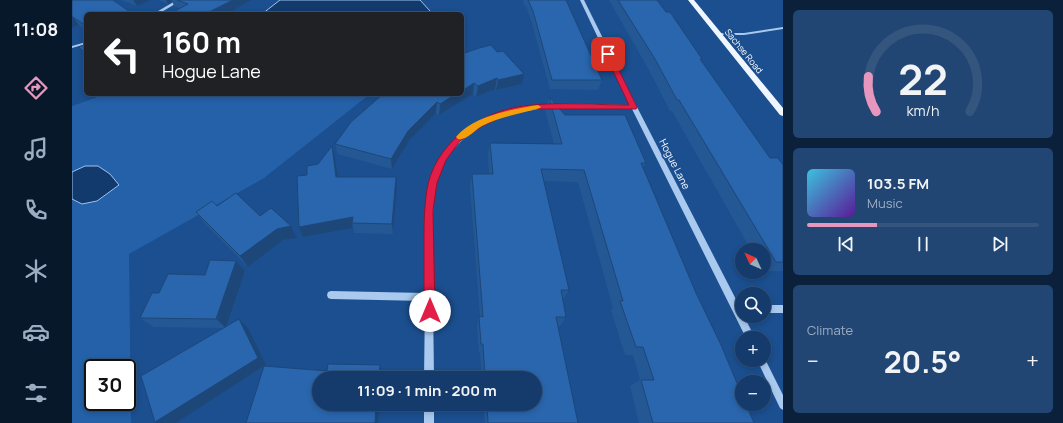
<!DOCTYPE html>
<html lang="en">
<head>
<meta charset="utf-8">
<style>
	:root { --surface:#143b6b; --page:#214673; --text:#f1f3f6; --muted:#9dadc1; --line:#33557e; --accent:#e797bd }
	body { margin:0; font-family:Manrope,sans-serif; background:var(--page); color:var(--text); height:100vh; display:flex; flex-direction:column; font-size:15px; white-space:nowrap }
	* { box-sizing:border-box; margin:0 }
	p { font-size:13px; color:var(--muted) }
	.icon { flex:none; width:22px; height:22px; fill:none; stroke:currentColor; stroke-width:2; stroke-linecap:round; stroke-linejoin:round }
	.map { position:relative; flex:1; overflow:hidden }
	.drawer { display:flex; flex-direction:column; gap:10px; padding:10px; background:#0b203b; width:280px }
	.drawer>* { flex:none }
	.banner { position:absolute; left:12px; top:12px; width:380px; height:84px; border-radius:6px; box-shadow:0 2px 6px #0003,0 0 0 1px var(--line); background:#202124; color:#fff; overflow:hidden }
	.needle { width:26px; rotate:314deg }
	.buttons { position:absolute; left:663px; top:243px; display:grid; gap:8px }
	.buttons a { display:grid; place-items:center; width:36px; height:36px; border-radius:50%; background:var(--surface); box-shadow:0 2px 6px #0003,0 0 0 1px var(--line); font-size:20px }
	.speed { position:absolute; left:12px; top:359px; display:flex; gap:8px; font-size:20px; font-weight:700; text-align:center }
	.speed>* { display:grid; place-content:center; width:52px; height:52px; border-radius:50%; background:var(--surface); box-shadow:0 2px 6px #0003,0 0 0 1px var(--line); line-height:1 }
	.speed .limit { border:2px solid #111; border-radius:6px; background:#fff; color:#111 }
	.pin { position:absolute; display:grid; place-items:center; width:34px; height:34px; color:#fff; margin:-17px; border-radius:8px; box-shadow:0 2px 6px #0006 }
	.me { position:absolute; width:44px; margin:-22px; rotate:0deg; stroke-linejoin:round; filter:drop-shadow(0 0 3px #0008) }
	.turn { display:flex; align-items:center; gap:14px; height:84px; padding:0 12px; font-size:18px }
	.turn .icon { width:52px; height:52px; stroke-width:2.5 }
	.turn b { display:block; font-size:28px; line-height:34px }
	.big { font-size:30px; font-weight:700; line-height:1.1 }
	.drawer .widget { flex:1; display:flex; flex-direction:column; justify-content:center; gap:6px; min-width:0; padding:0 14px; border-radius:6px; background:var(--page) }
	.drawer .dial { align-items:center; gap:0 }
	.dial svg { height:104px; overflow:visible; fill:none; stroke:var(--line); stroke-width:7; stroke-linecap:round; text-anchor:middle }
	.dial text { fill:var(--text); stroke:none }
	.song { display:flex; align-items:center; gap:12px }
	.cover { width:48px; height:48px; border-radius:6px; background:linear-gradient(135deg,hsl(190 70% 55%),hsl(270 70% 35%)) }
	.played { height:4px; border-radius:2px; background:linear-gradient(90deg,var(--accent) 30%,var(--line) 30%) }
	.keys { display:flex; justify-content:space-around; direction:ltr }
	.heat { display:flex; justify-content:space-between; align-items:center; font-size:22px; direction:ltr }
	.trip { position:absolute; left:240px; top:371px; width:230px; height:40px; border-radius:20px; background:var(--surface); box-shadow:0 2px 6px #0003,0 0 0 1px var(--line); font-weight:700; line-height:40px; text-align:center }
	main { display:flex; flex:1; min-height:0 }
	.dock { display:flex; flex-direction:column; width:72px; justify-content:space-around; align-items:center; background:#08182b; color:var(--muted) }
	.dock .icon { width:28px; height:28px }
	.dock .selected { color:var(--accent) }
	.dock b { font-size:18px; color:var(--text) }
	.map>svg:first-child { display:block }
</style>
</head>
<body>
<main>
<nav class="dock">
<b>11:08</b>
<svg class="icon selected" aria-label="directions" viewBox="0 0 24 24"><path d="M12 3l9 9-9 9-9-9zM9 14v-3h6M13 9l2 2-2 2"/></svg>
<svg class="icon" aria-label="music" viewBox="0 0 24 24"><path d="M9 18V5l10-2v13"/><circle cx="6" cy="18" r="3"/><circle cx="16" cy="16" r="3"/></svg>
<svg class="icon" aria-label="phone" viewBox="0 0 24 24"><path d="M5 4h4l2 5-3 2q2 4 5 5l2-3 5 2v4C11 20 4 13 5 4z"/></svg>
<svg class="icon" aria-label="climate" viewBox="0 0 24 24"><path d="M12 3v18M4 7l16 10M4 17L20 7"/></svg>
<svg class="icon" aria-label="car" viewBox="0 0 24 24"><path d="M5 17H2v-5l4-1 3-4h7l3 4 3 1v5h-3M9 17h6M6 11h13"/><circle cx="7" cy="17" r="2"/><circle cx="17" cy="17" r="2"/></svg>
<svg class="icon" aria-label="filters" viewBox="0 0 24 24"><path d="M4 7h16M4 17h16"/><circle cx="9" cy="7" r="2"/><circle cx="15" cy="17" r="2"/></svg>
</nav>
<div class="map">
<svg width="711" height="423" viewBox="0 0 711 423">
	<rect width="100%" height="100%" fill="#1b4f8f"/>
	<!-- green -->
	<path fill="#2461a8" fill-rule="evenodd" d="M 34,94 L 298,94 L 192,178 L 57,254 L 59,423 L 0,423 L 0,106 ZM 21,368 L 55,368 L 55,402 L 21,402 Z"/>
	<!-- water -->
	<g fill="#123a6d" stroke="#9cc4f0">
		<polygon points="208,0 348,0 358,11 354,14 190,14"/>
		<polygon points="13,166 26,166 38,174 47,185 25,201 10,204 0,199 0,172"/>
	</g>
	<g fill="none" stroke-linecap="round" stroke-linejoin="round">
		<!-- minor -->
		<g fill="#a9c9ee" fill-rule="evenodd">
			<polygon points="105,0 110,0 86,14 81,14"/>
			<path d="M 508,0 L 512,0 L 565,107 L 670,311 L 670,316 L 672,316 L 683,338 L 674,338 L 560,109 C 502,107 424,99 383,148 C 375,157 369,165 366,177 C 360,197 361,219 361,240 C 361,258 361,276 361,295 L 362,297 L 361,299 L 362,378 L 352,378 L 353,301 L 259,299 L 256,298 L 255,295 L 256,292 L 259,291 L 353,293 C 353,257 349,213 359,179 C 362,166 368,157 377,147 C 380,144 383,139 387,136 C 433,96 502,104 558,105 Z"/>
			<polygon points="711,27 711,29 672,35 647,35 645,34 647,33 672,33"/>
			<polygon points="14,42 14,44 0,48 0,46"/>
			<rect x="692" y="305" width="19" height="8"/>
			<polygon points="692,357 711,395 711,410 708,408 685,360 692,360"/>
			<rect x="352" y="404" width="10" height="19"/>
		</g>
		<!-- major -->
		<polygon fill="#f0f6ff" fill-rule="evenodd" points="616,0 622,0 711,108 711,116 708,115"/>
	</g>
	<!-- wall -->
	<g fill="#245895">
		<polygon points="0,0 14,14 14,30 7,25 0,28"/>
		<polygon points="49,0 79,0 65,6"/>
		<polygon points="86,0 179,0 171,5 154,14 100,14 99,13 108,8 102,6 100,1 96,4"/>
		<polygon points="451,0 494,0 530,80 526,90 478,89 459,20 454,6 452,6"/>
		<polygon points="537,0 585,0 630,59 629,60 698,158 711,165 711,271 692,271 692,250 679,250 600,111 598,111 577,70"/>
		<polygon points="425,52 452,74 450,84 424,90 423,89 404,97 401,94 367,115 364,113 337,141 320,169 266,154 263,144 312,96"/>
		<polygon points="477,97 493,115 574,163 571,168 624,293 682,423 567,423 558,386 568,380 561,355 553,355 539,310 541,308 506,182 472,181 497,290 491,299 494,317 488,326 486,326 506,423 413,423 411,404 463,404 463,378 410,378 408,352 407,352 405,326 407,316 408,316 398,186 400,174 417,174 416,155 418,143 482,144 473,110"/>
		<polygon points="260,146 263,157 265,177 325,188 321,234 282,233 281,228 231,237 227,227 235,175 246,164"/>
		<polygon points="145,206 188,216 225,238 211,240 176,267 133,224 124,212"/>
		<polygon points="138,260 164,261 173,271 155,326 167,319 176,328 194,365 192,366 255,371 256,364 308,365 310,372 310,378 247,378 247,404 308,404 306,423 174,423 192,367 104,423 85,423 83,422 69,376 151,328 82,327 68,318 80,293 87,293 96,274 133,275"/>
	</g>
	<!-- shaded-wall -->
	<g fill="#1d4779">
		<polygon points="61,0 79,0 65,6"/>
		<polygon points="94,0 99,0 100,1 96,4"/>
		<polygon points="161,0 179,0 171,5 154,14 133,14"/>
		<polygon points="0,17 1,17 7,25 0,28"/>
		<polygon points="452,74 450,84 424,90 426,80"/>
		<polygon points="425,78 423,89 404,97 406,86"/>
		<polygon points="402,83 401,94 367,115 368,104 384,94 390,94 390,91"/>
		<polygon points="365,102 364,113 337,141 320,169 319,159 336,131"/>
		<polygon points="260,146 263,157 267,187 264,177"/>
		<polygon points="324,177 325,188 321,234 320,224"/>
		<polygon points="281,217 280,223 281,228 231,237 227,227"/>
		<polygon points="219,226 225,238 211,240 176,267 168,256 205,229"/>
		<polygon points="164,261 173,271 154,328 144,319"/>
		<polygon points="167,319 176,328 194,365 104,423 85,423 83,422"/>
		<polygon points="308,365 310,372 310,378 307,378"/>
		<polygon points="304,404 308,404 306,423 303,423"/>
	</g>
	<!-- building -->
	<g fill="#2a66ad" stroke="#1d4779">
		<polygon points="0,0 41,0 61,14 14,14 14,26 1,17 0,17"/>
		<polygon points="105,0 161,0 133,14 102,14 99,13 116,4"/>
		<polygon points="456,0 494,0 530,80 480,80 461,11"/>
		<polygon points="546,0 585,0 594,12 598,12 630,59 628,59 698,158 706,158 711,165 711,262 704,262 607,100 605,100 583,59"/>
		<polygon points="14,44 14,54 7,47"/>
		<polygon points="419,45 425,52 431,51 452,74 426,80 425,78 406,86 402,83 390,91 390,54 407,48"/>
		<polygon points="315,94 384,94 368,104 365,102 336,131 319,159 263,144 279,122 310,95 312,96"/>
		<polygon points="477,97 493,115 553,115 574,163 569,163 624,293 649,345 670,395 670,404 674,404 682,423 581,423 569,380 582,380 571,347 564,347 548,301 551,301 512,170 469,169 497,290 489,290 494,317 484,317 506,423 416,423 415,404 463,404 463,378 413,378 411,344 409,344 407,316 411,317 400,174 421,174 418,143 490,144"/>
		<polygon points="260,146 264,177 324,177 320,224 280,223 281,217 227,227 225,176 235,175 235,166 246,164"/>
		<polygon points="164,193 188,216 199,208 219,226 205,229 168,256 124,212 140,201 145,206"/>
		<polygon points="138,260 164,261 144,319 68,318 80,293 87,293 96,274 133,275"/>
		<polygon points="167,319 186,358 83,422 69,376"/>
		<polygon points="256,364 308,365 307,378 247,378 247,404 304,404 303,423 174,423 192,366 255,371"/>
	</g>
	<!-- route -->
	<path fill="#e11d48" stroke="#92132f" d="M 534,52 L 539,54 L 565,107 L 564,109 L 459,109 L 434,115 L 410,126 L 388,141 L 374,160 L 365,183 L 361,210 L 363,311 L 361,314 L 358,316 L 354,314 L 352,311 C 352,289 352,266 352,244 C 352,224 352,204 356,184 C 367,138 415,108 460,105 C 492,102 525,105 557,105 L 533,54 Z"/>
	<!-- slow -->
	<path fill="#f59e0b" d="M 466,105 L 469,107 L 468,108 C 448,114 429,116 410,126 C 403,130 394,141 386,139 L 384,137 C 401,116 441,109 466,105 Z"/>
	<g text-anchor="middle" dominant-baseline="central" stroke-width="4" stroke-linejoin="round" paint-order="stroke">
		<!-- far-street labels -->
		<g font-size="9" fill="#fff" stroke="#1b4f8f">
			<text transform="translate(672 51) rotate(51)">Sachse Road</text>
		</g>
		<!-- street labels -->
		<g font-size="10" fill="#fff" stroke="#1b4f8f">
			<text transform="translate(603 164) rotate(63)">Hogue Lane</text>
		</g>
	</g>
</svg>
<div class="buttons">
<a><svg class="needle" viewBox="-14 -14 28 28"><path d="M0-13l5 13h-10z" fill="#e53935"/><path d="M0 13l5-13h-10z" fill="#9dadc1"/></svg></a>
<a><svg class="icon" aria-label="search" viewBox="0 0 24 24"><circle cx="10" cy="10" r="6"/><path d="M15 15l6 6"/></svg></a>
<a>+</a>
<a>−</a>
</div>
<div class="speed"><div class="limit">30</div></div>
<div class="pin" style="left:536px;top:54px;background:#d93025"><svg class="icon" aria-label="arrive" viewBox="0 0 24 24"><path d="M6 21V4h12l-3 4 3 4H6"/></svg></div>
<svg class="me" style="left:358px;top:311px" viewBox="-20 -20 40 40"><circle r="19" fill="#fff"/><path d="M0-13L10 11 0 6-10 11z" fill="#e11d48"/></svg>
<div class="trip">11:09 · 1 min · 200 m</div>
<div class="banner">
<div class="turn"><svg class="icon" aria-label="left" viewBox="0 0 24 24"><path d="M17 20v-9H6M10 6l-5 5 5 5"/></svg><div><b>160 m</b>Hogue Lane</div></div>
</div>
</div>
<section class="drawer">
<div class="widget dial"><svg viewBox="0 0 100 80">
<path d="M14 69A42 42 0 1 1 86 69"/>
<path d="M14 69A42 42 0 0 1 8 42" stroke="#e797bd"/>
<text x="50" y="56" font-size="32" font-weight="700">22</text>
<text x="50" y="72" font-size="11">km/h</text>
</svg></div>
<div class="widget">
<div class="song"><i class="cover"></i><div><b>103.5 FM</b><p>Music</p></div></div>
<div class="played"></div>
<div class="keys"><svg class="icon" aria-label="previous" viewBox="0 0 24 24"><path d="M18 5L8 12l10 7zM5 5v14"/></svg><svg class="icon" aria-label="pause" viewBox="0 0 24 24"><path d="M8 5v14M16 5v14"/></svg><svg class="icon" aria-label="next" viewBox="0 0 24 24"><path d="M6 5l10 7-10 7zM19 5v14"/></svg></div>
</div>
<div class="widget"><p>Climate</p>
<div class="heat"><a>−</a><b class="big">20.5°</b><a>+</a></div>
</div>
</section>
</main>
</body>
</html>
